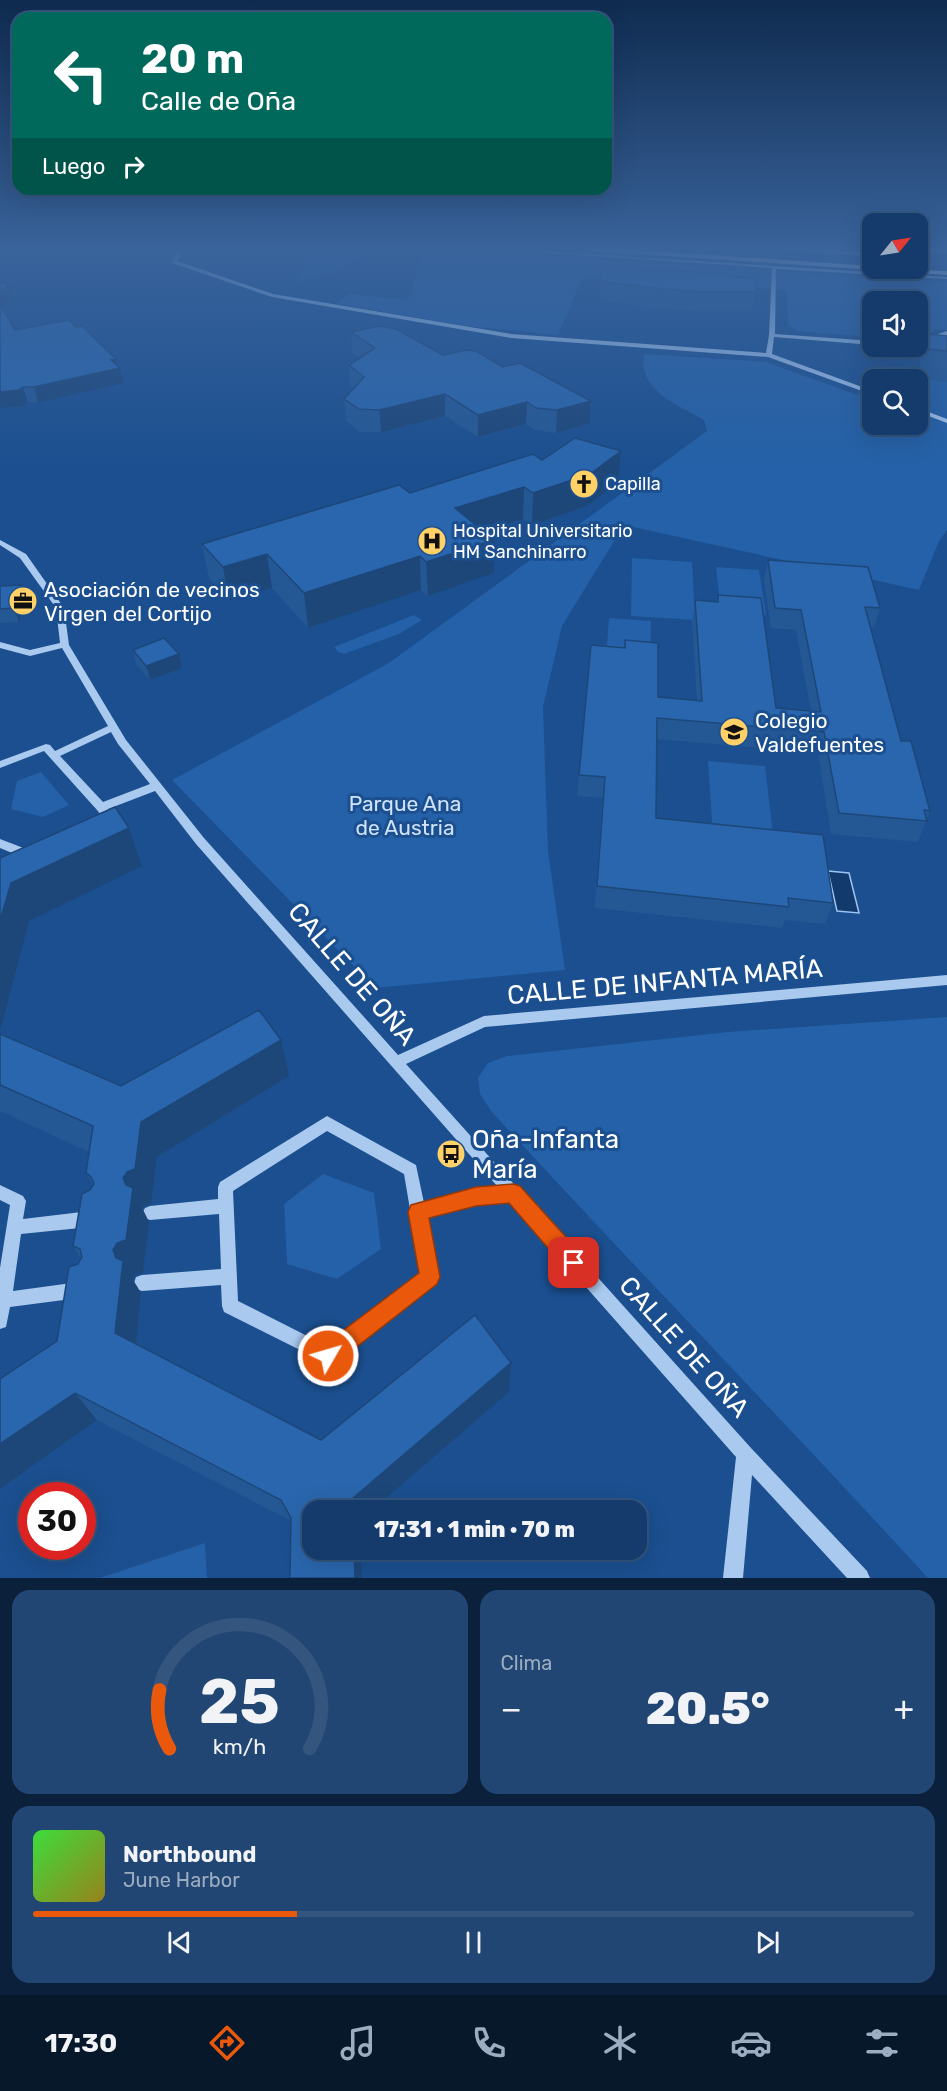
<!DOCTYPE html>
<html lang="es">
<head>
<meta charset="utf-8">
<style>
	:root { --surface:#143b6b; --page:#214673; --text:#f1f3f6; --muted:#9dadc1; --line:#33557e; --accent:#ea580c }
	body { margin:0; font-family:Rubik,sans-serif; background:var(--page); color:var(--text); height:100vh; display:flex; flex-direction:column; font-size:22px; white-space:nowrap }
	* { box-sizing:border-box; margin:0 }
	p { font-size:20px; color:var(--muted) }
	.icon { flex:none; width:33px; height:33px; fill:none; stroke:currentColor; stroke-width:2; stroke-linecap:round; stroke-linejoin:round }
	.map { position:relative; height:1578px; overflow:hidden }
	.drawer { display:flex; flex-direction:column; gap:12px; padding:12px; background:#0b203b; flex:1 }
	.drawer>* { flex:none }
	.guide { position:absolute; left:12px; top:12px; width:600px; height:183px; border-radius:18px; box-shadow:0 6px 24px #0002,0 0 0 2px var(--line); background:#00695c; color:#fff; overflow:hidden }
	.needle { width:39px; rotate:60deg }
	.fabs { position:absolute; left:862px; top:213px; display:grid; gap:12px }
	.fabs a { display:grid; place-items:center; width:66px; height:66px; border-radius:12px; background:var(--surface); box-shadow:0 6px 24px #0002,0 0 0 2px var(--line); font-size:30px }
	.speed { position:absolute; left:18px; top:1482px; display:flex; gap:12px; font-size:30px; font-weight:700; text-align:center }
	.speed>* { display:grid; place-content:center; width:78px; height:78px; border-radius:50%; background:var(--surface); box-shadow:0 6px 24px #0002,0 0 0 2px var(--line); line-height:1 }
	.speed .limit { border:9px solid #d22; background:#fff; color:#111 }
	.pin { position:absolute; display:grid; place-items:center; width:51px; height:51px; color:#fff; margin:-26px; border-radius:12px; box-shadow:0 3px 9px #0006 }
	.me { position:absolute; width:66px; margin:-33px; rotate:52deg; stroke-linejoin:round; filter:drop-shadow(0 0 4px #0008) }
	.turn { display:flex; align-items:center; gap:21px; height:126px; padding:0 30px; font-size:27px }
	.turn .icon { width:78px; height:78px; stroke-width:2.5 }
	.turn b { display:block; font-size:42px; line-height:51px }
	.then { display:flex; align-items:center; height:57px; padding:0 30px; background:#0003; gap:12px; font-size:22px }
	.big { font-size:45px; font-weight:800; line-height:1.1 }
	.drawer .card { flex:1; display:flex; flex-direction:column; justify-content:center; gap:9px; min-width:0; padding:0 21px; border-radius:18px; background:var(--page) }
	.drawer .dial { align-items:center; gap:0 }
	.dial svg { height:156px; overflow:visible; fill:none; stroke:var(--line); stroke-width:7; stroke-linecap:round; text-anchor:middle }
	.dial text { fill:var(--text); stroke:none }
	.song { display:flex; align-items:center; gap:18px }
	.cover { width:72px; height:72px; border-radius:9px; background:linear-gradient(135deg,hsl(120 70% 55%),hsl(50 70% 35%)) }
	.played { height:6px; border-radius:3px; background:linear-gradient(90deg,var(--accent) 30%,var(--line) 30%) }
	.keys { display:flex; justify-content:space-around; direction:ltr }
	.heat { display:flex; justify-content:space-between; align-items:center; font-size:33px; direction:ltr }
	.drawer .tiles { flex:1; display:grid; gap:12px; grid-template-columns:1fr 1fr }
	.card:last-child { grid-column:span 2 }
	.trip { position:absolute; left:302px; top:1500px; width:345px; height:60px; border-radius:18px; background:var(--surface); box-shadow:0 6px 24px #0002,0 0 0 2px var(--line); font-weight:800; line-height:60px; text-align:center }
	.menu { display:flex; height:96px; justify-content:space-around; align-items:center; background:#08182b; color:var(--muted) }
	.menu .icon { width:42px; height:42px }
	.menu .on { color:var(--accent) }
	.menu b { font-size:27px; color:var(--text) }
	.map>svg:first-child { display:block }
</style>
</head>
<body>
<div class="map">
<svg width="947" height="1578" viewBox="0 0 947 1578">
	<rect width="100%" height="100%" fill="#1b4f8f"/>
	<!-- green -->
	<g fill="#2461a8">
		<polygon points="312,248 379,248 394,252 391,255 363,257 332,274 322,273 296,283"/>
		<polygon points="422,249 947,282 947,329 935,330 918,338 918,302 873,302 873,337 796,331 788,325 787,290 583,276 558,335 466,326 336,303 350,294 405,300 411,294"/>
		<path d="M 644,354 L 766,362 L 857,395 L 873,388 L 873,424 L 918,424 L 918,380 L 894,379 L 911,373 L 947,382 L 947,530 L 939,541 L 919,590 L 624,525 L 562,626 L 543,707 L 548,851 L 565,970 L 375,988 L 172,780 L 389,663 L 707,431 L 704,420 C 677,404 638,391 644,354 Z"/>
		<polygon points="632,558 692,562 695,620 631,616"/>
		<polygon points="716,567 759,570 766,615 721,612"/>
		<polygon points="414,615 422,620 399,634 344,654 338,652 334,647"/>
		<polygon points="609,618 651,621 650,663 606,659"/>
		<polygon points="708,761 765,766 774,842 713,836"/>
		<polygon points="41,772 69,805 43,817 11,809 17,781"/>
		<path d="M 947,1017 L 947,1578 L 928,1578 C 784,1421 635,1268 491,1111 L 480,1094 L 478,1078 L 488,1063 L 507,1056 L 728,1032 Z"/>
		<polygon points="323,1174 374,1193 381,1249 337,1279 287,1264 284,1204"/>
		<polygon points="205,1543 207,1578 100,1578"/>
	</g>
	<!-- water -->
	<polygon fill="#123a6d" stroke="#9cc4f0" stroke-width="1.5" points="828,871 849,873 859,913 837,911"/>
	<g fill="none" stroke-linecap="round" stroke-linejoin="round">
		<!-- minor -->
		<g fill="#a9c9ee" fill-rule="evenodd">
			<polygon points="175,248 179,248 181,254 177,261 273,294 511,334 766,353 769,335 772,268 474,248 493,248 947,277 947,279 776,269 775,334 873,341 873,345 774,337 772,354 873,391 873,395 768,357 511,338 272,297 172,263 177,254"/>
			<polygon points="947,331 947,335 933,339 932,343 933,347 947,355 947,359 930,349 914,346 918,346 918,345 927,346 926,343 929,337"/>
			<polygon points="918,408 947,419 947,423 918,412"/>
			<path d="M 0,540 L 26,554 L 64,608 L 69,645 L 126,740 L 204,838 L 398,1055 L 484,1016 L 947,975 L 947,985 L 485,1027 L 406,1064 L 751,1448 L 867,1571 L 870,1578 L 847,1578 L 752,1475 L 743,1578 L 723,1578 L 736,1457 L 510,1201 L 475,1204 L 427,1217 L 438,1277 L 436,1283 L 334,1362 L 328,1364 L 224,1312 L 222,1306 L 221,1285 L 142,1291 L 136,1289 L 134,1283 L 136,1277 L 142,1275 L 221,1269 L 219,1214 L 150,1220 L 145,1218 L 142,1213 L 145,1208 L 150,1206 L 218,1199 L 218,1187 L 220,1182 L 327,1116 L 416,1165 L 424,1203 L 475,1190 L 498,1187 L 196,844 L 155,791 L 108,809 L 112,816 L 111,819 L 101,823 L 96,819 L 101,815 L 97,810 L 44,751 L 0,768 L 0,761 L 46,744 L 50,745 L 55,751 L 108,726 L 62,648 L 30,656 L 0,648 L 0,642 L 30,650 L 60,643 L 56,608 L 20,558 L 0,545 ZM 111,732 L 118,744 L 150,784 L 103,802 L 60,756 ZM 327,1131 L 404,1174 L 421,1274 L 327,1346 L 238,1301 L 233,1191 Z"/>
			<polygon points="0,839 26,849 34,849 36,852 30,857 22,857 0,848"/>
			<polygon points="0,1185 23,1196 26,1201 23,1219 90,1211 95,1214 98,1219 95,1224 90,1227 21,1234 13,1291 79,1282 85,1284 87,1290 85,1296 79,1298 10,1307 6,1327 0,1329 0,1268 10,1205 0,1200"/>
		</g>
		<!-- highway -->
		<g fill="#fff" fill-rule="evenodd">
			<polygon points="577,248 611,248 873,266 873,268 947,271 947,275 581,250"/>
			<polygon points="776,248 873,252 873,256 780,250"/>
			<polygon points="918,248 947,249 947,253 918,251"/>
		</g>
	</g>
	<!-- wall -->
	<g fill="#245895">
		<polygon points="602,268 756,292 752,311 699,311 651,308 599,300"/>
		<polygon points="0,283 10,285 14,299 2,306 15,330 76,327 116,359 118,366 120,368 124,383 38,403 28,402 24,406 6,407 0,410"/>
		<polygon points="351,332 443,355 503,367 591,401 590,423 556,433 535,430 526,424 478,437 445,416 381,432 360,432 346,421 344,399 353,389 350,387 349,365 360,358 352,353"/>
		<polygon points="929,334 947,336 947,382 919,378 920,363"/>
		<polygon points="621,451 618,483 587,506 532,525 523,519 484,531 494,540 494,573 428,596 421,590 308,628 272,588 229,601 209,578 202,544 542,460"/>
		<polygon points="768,560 880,608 874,628 871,628 901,741 930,811 918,842 831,834 818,753 656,739 656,818 833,903 825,924 785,920 782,928 595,908 602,798 577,796 591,645 624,648 625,640 658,697 697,700 692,620 695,600 716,602 718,595 776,708 811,711 796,630 771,628 764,579"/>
		<polygon points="0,586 27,598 19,622 0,623"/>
		<polygon points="133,650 182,668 150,680 136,664"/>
		<polygon points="0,1034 121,1086 289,1076 157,1157 151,1204 144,1206 142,1208 149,1222 143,1273 135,1275 133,1280 141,1293 136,1344 321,1440 511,1363 509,1392 312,1510 361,1550 362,1578 290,1578 291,1521 97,1420 0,1489 57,1341 78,1264 81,1259 73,1246 90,1190 93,1186 86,1173 89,1152 0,1111"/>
	</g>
	<!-- shaded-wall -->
	<g fill="#1d4779">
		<polygon points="10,285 14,299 0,307 0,291"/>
		<polygon points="116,359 119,369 120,368 124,383 38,403 34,387"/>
		<polygon points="23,387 28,402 24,406 6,407 1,410 0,406 0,392"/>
		<polygon points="445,394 445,416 381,432 379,410"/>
		<polygon points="591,401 590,423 556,433 557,410"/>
		<polygon points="527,402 526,424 478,437 478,415"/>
		<polygon points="621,451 618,483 587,506 532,525 533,493"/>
		<polygon points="524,487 523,519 455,541 455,508"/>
		<polygon points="494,540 494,573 428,596 426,562"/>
		<polygon points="267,554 272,588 229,601 223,567"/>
		<polygon points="420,556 421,590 308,628 304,593"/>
		<polygon points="22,585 27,598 19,622 14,608"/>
		<polygon points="179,654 182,668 150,680 146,666"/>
		<polygon points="129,828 142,866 29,921 0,1031 0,921 11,883"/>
		<polygon points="281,1040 289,1076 157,1157 151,1204 144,1206 142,1208 149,1222 143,1273 135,1275 133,1280 141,1293 134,1363 115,1333 116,1258 113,1250 123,1178 141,1122"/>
		<polygon points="511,1363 509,1392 372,1510 353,1510 353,1498"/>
		<polygon points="75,1393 97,1420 0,1489 0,1444"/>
		<polygon points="354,1550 361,1550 362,1578 355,1578"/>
	</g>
	<!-- building -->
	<g fill="#2a66ad" stroke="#1d4779" stroke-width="1.5">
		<polygon points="602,268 701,272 756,279 756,292 702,292 653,288 600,281"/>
		<polygon points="0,283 10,285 0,291"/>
		<polygon points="0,304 15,330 69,320 76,327 82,326 116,359 111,360 120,368 34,387 23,387 19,390 0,392"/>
		<polygon points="381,326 396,329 443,355 466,350 476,351 503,367 520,363 591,401 557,410 536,408 527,402 478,415 445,394 379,410 359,409 344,399 364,377 349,365 375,348 351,332"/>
		<polygon points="929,334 947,336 947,351 927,349"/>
		<polygon points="575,438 621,451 590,474 533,493 524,487 455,508 494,540 426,562 420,556 304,593 267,554 223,567 202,544 399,485 410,493 533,454 542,460"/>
		<polygon points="768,560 868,567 880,608 865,607 901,741 911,741 930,811 924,810 927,821 839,813 824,732 657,718 656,818 823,835 833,903 788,898 789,907 597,886 605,777 579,775 591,645 625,648 625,640 658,643 658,697 702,701 695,600 718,602 718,595 761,598 776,708 821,712 801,610 775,608"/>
		<polygon points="22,585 14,608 0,609 0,586"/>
		<polygon points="164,638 179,654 146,666 133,650"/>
		<polygon points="115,807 129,828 11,883 0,921 0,858"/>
		<polygon points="259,1010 281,1040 141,1122 135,1169 127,1172 123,1178 126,1185 133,1188 126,1240 117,1243 113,1250 116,1258 123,1261 115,1333 321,1440 475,1315 511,1363 353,1498 353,1510 312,1510 312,1550 354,1550 355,1578 290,1578 291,1518 281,1500 75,1393 0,1444 0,1379 57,1341 69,1267 78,1264 82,1257 80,1249 73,1246 82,1194 90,1190 94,1184 91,1177 86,1173 93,1126 0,1085 0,1034 121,1086"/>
	</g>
	<!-- sky -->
	<linearGradient id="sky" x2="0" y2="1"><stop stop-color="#0f2b4f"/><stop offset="0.53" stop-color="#39639b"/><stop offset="1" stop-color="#39639b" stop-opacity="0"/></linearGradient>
	<rect width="947" height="469" fill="url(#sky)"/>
	<!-- route -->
	<polygon fill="#ea580c" stroke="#983908" stroke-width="1.5" points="513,1184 520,1186 582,1255 585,1263 582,1270 574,1273 567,1270 509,1203 476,1206 429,1218 440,1277 437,1284 336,1363 328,1366 320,1363 317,1356 320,1348 419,1273 408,1212 411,1205 476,1187"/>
	<!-- icons -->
	<defs>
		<g id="church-disc" transform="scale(1.5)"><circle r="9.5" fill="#ffd166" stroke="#1b4f8f"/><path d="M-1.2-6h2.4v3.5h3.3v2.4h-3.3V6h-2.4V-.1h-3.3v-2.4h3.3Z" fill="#111"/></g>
		<g id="hospital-disc" transform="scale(1.5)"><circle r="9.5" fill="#ffd166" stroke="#1b4f8f"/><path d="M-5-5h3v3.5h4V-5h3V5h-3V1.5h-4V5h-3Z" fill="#111"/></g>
		<g id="office-disc" transform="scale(1.5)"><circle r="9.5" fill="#ffd166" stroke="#1b4f8f"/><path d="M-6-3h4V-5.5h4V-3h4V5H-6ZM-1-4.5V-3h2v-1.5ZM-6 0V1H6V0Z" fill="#111"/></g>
		<g id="school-disc" transform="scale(1.5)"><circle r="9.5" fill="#ffd166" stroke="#1b4f8f"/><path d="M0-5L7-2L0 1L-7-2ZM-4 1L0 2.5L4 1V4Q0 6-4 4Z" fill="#111"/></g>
		<g id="bus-disc" transform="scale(1.5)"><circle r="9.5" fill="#ffd166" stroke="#1b4f8f"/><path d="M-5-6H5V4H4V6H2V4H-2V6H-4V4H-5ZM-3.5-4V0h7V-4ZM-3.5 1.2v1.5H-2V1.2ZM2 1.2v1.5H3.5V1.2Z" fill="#111"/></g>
	</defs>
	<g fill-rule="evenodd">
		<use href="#church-disc" x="584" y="484"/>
		<use href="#hospital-disc" x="432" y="541"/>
		<use href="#office-disc" x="23" y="601"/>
		<use href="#school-disc" x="734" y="732"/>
		<use href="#bus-disc" x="451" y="1154"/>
	</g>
	<g text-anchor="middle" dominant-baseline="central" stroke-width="6" stroke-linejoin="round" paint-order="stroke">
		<!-- far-poi labels -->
		<g font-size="18" fill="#fff" stroke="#1b4f8f" text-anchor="start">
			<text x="605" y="484">Capilla</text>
			<text x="453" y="531">Hospital Universitario<tspan x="453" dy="21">HM Sanchinarro</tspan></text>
		</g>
		<!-- poi labels -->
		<g font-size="21" fill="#fff" stroke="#1b4f8f" text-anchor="start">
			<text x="44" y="589">Asociación de vecinos<tspan x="44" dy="24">Virgen del Cortijo</tspan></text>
			<text x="755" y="720">Colegio<tspan x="755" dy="24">Valdefuentes</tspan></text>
		</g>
		<!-- park labels -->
		<g font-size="21" fill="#cfe3fa" stroke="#1b4f8f">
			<text x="405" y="803">Parque Ana<tspan x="405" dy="24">de Austria</tspan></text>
		</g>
		<!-- near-street labels -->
		<g font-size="26" fill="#fff" stroke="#1b4f8f">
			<text transform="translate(352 974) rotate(49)">CALLE DE OÑA</text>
			<text transform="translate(665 982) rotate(-5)">CALLE DE INFANTA MARÍA</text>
			<text transform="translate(684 1347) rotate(48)">CALLE DE OÑA</text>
		</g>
		<!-- near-poi labels -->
		<g font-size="26" fill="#fff" stroke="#1b4f8f" text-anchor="start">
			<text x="472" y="1139">Oña-Infanta<tspan x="472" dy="30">María</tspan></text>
		</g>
	</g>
</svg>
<div class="fabs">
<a><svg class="needle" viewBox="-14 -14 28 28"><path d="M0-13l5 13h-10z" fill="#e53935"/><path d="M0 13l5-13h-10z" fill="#9dadc1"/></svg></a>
<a><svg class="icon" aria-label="sound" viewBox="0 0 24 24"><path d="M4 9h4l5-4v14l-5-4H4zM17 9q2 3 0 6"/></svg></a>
<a><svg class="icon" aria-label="search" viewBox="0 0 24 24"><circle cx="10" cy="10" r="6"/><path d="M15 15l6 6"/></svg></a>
</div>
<div class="speed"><div class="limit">30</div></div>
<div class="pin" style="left:574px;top:1263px;background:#d93025"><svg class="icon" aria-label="arrive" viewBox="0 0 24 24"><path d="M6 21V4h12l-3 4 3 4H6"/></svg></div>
<svg class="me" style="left:328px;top:1356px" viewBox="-20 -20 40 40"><circle r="17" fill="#ea580c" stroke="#fff" stroke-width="3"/><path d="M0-11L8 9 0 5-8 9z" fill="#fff"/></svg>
<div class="trip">17:31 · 1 min · 70 m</div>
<div class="guide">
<div class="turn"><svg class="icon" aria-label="left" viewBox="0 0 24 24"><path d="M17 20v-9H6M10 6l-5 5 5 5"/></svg><div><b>20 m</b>Calle de Oña</div></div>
<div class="then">Luego<svg class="icon" aria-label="right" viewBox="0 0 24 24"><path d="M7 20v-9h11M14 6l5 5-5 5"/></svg></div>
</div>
</div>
<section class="drawer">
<div class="tiles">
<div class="card dial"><svg viewBox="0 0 100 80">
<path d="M14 69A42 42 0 1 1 86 69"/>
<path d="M14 69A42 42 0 0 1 9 39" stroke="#ea580c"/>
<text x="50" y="56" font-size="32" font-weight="700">25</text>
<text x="50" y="72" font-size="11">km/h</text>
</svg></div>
<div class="card"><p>Clima</p>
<div class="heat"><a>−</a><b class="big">20.5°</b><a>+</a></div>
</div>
<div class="card">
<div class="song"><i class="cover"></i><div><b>Northbound</b><p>June Harbor</p></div></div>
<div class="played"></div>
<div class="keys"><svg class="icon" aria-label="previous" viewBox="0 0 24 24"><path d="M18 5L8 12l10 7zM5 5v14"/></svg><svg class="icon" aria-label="pause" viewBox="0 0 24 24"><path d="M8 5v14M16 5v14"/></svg><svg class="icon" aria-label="next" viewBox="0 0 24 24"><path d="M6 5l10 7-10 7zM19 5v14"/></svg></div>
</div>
</div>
</section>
<nav class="menu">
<b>17:30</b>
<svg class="icon on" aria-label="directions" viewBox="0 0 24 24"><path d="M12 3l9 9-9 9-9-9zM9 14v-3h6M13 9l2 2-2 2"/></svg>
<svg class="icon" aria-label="music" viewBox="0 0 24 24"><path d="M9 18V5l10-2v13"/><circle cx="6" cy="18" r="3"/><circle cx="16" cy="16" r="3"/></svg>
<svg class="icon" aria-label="phone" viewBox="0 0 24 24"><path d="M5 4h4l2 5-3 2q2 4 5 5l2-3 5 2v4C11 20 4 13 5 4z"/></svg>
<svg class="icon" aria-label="climate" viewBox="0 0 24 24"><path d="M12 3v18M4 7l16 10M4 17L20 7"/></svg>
<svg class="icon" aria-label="car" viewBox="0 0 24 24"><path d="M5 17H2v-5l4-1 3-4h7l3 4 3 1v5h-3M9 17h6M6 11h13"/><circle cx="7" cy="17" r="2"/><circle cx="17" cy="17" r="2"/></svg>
<svg class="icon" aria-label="filters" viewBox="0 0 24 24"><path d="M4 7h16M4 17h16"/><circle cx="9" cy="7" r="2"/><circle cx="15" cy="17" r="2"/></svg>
</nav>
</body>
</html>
